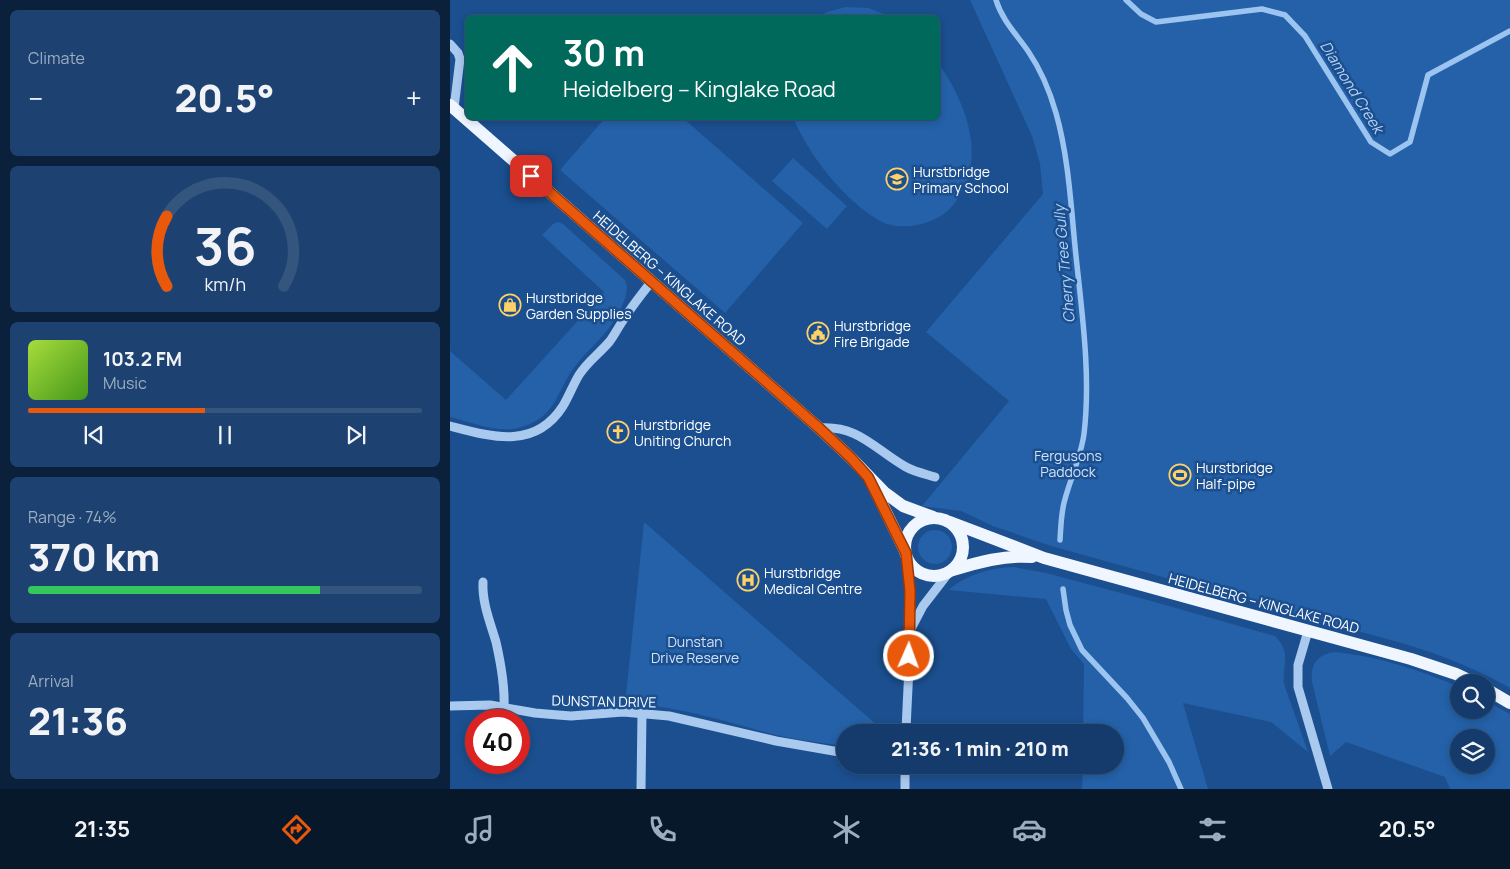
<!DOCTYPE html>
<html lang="en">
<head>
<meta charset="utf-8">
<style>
	:root { --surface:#143b6b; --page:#1d4271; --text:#f1f3f6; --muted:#9dadc1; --line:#33557e; --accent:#ea580c }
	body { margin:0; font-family:Manrope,sans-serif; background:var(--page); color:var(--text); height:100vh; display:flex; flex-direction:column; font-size:19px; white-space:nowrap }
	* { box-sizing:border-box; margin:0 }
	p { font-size:16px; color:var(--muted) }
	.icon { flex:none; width:28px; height:28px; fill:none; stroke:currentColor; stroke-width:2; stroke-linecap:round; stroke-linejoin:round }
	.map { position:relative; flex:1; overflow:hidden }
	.panel { display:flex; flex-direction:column; gap:10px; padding:10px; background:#0b203b; width:450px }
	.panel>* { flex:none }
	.guide { position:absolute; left:15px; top:15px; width:475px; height:105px; border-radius:8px; box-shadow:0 2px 8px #0003,0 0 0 1px var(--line); background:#00695c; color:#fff; overflow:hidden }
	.controls { position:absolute; left:1000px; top:674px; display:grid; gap:10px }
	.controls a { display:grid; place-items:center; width:45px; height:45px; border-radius:50%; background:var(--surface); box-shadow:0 2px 8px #0003,0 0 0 1px var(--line); font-size:25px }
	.speed { position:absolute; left:15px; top:709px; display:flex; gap:10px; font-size:25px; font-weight:700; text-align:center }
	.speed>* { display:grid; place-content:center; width:65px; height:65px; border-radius:50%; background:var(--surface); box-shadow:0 2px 8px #0003,0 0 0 1px var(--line); line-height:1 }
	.speed .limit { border:8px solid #d22; background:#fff; color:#111 }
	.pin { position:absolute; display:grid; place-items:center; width:42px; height:42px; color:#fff; margin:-21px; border-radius:10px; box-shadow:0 2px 8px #0006 }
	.me { position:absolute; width:55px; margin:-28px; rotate:2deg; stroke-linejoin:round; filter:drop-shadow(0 0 4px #0008) }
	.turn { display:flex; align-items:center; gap:18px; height:105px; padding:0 15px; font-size:22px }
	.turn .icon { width:65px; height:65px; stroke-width:2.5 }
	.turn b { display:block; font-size:35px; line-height:42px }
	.big { font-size:38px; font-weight:800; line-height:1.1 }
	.panel .widget { flex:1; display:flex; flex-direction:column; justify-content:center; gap:8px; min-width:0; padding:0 18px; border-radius:8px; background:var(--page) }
	.panel .dial { align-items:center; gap:0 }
	.dial svg { height:130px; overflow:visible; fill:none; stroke:var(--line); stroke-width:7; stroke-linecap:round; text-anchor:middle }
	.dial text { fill:var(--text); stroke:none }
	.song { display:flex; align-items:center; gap:15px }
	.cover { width:60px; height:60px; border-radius:8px; background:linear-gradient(135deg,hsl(80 70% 55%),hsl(100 70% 35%)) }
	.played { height:5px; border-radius:2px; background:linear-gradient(90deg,var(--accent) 45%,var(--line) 45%) }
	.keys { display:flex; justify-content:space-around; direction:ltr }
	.heat { display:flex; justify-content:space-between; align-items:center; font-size:28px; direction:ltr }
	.charge { height:8px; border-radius:4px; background:linear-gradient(90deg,#34c759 74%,var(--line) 0) }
	.trip { position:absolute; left:386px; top:724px; width:288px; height:50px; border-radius:25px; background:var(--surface); box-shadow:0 2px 8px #0003,0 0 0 1px var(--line); font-weight:800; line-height:50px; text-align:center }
	.tabs { display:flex; height:80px; justify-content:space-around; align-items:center; background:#08182b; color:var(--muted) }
	.tabs .icon { width:35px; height:35px }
	.tabs .active { color:var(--accent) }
	.tabs b { font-size:22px; color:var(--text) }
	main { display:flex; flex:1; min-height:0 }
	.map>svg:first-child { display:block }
</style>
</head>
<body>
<main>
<section class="panel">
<div class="widget"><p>Climate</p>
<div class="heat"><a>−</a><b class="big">20.5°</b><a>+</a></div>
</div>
<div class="widget dial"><svg viewBox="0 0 100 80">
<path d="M14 69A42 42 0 1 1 86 69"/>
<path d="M14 69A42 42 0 0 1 14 26" stroke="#ea580c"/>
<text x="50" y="56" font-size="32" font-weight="700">36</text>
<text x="50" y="72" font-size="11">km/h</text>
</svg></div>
<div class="widget">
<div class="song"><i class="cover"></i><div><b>103.2 FM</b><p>Music</p></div></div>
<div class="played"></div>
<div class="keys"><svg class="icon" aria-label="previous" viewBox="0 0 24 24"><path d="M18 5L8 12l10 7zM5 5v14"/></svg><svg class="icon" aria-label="pause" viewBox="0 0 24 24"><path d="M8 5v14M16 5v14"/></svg><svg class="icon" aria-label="next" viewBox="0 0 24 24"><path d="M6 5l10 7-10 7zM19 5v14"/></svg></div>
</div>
<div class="widget"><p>Range · 74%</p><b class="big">370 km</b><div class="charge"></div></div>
<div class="widget"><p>Arrival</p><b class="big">21:36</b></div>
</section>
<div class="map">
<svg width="1060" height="789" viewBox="0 0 1060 789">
	<rect width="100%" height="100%" fill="#1b4f8f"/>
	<!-- green -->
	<g fill="#2461a8" fill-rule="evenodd">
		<path d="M 520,0 L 1060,0 L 1060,688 C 1027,669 991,655 955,644 L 601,546 L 543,526 L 511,511 L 472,506 L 559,401 L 476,332 L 593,194 L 590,164 L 582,136 Z"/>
		<polygon points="396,7 418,8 442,17 368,17 377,12"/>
		<path d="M 488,63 C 515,100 538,158 507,200 C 501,208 495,215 485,219 C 470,226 453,229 437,224 C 428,221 418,213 411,208 C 381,183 359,153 343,118 L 488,118 Z"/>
		<polygon points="155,118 233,118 353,223 275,313 110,170"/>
		<polygon points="343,158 397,206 377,229 322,181"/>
		<path d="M 108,222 L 113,224 L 175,280 C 179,289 176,297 172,306 C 159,335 141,345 123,369 C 107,392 105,416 75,426 C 52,435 23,423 0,417 L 0,351 L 56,400 L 154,292 L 92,235 L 103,224 Z"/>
		<path d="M 194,522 L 428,726 L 435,732 L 395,732 L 395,746 C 372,743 349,740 326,735 C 276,722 227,705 175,704 Z"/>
		<circle cx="485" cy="547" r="17"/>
		<path d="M 564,567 L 596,573 L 694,599 L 825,636 C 842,653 832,664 834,684 L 858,752 L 821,722 L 733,703 L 758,789 L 632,789 L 633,765 L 665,765 L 665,732 L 633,732 L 634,664 L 621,649 L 596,599 L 498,590 C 518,574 539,568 564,567 Z"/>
		<path d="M 885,652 C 927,656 970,670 1009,687 L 1009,710 L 1036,710 L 1036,701 L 1060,714 L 1060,789 L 1000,789 L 995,777 L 896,742 L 880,756 L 862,682 C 860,664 867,654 885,652 ZM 1009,738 L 1036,738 L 1036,765 L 1009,765 Z"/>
	</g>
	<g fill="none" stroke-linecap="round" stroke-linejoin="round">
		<!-- stream -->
		<g stroke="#9cc4f0" stroke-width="5.5">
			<path d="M 546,0 C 552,20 567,35 578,51 C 591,70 600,92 606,113 C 619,159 621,208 626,256 C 632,313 641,376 634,434 C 631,456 621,477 615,499 C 611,512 611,526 610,540"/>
			<polyline points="676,0 691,14 706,22 812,9 835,15 855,36 921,142 940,154 960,142 978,75 1060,31"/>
			<polyline points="613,589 616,610 620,625 632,650 677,698 693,718 719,762 731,789"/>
		</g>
		<!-- minor -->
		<g stroke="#a9c9ee" stroke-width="9">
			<polyline points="0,44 8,53 10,59 4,108"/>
			<path d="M 0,426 C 42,437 85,450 113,406 C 119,396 123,385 129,375 C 137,362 150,353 160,341 C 165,334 169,326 174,319 C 182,306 192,294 201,282"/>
			<path d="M 369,428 C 409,425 424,449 456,467 C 465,472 475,474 485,477"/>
			<path d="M 33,582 C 32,603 40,622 46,642 C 51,664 55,685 54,707"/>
			<polyline points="462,627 473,606 500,571"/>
			<polyline points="858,631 848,665 848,687 878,789"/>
			<polyline points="0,706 40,705 85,713 108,715 121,716 173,712 219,716 326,741 395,753"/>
			<path d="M 456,732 C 458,674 464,615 457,557"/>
			<polyline points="191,789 192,713"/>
			<polyline points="455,789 455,765"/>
		</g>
		<!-- major -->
		<g stroke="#f0f6ff" stroke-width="12">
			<polyline points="0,105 369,428 401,458 434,492 453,506 483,517"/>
			<polyline points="424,488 455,551"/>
			<circle cx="484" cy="547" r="29"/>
			<polyline points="500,522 594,558 961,659 1006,674 1023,682"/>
			<path d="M 503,570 C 529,562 554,555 582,557"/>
			<polyline points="1036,689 1060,703"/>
		</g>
	</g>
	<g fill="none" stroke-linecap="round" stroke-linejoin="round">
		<!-- route casing -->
		<g stroke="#983908" stroke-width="12">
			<polyline id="route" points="81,176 369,428 401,458 418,477 456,553 460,591 459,656"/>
		</g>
		<!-- route -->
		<use href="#route" stroke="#ea580c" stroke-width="9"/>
	</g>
	<!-- icons -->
	<defs>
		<g id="school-ring" transform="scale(1.125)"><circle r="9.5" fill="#1b4f8f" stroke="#ffd166" stroke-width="1.5"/><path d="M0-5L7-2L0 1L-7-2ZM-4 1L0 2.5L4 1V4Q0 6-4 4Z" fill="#ffd166"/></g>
		<g id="shop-ring" transform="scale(1.125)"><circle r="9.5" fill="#1b4f8f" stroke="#ffd166" stroke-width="1.5"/><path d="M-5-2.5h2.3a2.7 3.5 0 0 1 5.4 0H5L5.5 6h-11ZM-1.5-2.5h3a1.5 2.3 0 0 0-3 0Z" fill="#ffd166"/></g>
		<g id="civic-ring" transform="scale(1.125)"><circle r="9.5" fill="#1b4f8f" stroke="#ffd166" stroke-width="1.5"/><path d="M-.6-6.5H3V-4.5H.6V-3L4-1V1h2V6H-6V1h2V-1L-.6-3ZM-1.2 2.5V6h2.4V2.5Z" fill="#ffd166"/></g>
		<g id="church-ring" transform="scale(1.125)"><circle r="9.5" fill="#1b4f8f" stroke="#ffd166" stroke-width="1.5"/><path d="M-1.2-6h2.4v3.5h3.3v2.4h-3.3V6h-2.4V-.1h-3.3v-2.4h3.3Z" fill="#ffd166"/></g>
		<g id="stadium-ring" transform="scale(1.125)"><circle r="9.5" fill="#1b4f8f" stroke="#ffd166" stroke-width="1.5"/><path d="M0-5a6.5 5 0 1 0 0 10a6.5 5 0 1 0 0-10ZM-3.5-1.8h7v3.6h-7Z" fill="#ffd166"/></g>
		<g id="hospital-ring" transform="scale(1.125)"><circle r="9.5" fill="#1b4f8f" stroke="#ffd166" stroke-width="1.5"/><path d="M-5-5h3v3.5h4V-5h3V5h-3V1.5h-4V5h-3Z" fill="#ffd166"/></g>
	</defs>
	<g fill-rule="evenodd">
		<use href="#school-ring" x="447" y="179"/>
		<use href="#shop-ring" x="60" y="305"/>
		<use href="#civic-ring" x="368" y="333"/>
		<use href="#church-ring" x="168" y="432"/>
		<use href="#stadium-ring" x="730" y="475"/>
		<use href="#hospital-ring" x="298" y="580"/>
	</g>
	<g text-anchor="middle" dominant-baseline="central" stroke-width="5" stroke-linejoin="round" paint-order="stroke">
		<!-- poi labels -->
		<g font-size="14" fill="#fff" stroke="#1b4f8f" text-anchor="start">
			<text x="463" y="171">Hurstbridge<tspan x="463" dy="16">Primary School</tspan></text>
			<text x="76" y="297">Hurstbridge<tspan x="76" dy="16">Garden Supplies</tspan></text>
			<text x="384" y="325">Hurstbridge<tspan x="384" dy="16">Fire Brigade</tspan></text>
			<text x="184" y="424">Hurstbridge<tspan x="184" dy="16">Uniting Church</tspan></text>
			<text x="746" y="467">Hurstbridge<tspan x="746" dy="16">Half-pipe</tspan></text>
			<text x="314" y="572">Hurstbridge<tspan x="314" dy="16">Medical Centre</tspan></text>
		</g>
		<!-- street labels -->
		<g font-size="14" fill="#fff" stroke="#1b4f8f">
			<text transform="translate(220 278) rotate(41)">HEIDELBERG – KINGLAKE ROAD</text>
			<text transform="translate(814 603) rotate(15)">HEIDELBERG – KINGLAKE ROAD</text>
			<text transform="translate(154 701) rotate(1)">DUNSTAN DRIVE</text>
		</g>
		<!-- park labels -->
		<g font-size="14" fill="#cfe3fa" stroke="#1b4f8f">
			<text x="618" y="455">Fergusons<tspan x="618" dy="16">Paddock</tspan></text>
			<text x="245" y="641">Dunstan<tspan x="245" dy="16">Drive Reserve</tspan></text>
		</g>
		<!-- water labels -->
		<g font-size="15" font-style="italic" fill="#b5d3f5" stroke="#1b4f8f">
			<text transform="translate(902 87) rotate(58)">Diamond Creek</text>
			<text transform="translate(614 264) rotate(-95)">Cherry Tree Gully</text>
		</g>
	</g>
</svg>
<div class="controls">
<a><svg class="icon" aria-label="search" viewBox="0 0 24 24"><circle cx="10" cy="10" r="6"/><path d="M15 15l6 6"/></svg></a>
<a><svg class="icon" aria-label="layers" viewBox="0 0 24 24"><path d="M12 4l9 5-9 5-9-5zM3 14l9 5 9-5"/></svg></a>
</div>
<div class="speed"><div class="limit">40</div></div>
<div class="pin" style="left:81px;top:176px;background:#d93025"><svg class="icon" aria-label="arrive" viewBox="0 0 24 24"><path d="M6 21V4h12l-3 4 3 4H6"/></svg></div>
<svg class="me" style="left:459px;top:656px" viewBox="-20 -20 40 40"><circle r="17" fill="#ea580c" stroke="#fff" stroke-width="3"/><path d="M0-11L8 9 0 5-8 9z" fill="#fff"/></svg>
<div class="trip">21:36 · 1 min · 210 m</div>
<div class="guide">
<div class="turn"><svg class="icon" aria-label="ahead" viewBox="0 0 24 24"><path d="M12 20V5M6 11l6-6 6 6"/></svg><div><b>30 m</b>Heidelberg – Kinglake Road</div></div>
</div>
</div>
</main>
<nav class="tabs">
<b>21:35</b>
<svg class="icon active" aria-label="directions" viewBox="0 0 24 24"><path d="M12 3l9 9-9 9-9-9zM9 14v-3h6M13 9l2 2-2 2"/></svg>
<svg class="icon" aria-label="music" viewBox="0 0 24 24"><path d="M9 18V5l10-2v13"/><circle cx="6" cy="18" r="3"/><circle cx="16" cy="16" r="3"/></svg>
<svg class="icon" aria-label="phone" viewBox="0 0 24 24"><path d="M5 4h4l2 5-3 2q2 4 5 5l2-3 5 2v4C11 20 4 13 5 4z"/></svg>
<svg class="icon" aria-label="climate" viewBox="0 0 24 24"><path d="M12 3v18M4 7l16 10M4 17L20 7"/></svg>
<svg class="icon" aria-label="car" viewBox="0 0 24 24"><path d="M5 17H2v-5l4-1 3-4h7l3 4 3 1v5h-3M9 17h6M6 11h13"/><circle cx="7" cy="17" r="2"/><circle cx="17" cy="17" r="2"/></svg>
<svg class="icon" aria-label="filters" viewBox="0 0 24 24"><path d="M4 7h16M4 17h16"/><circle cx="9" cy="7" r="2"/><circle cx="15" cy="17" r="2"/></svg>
<b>20.5°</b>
</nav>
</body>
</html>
